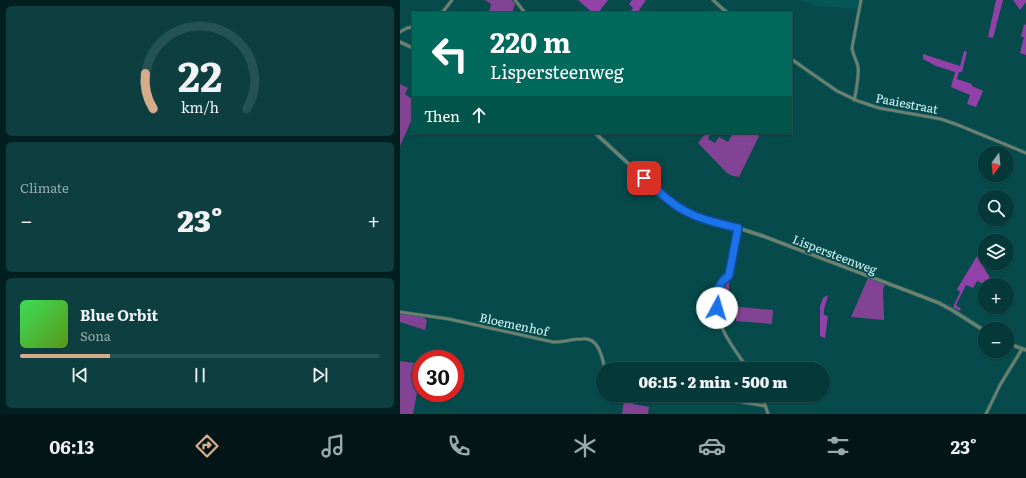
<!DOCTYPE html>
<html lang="en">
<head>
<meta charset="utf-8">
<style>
	:root { --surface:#043839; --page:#0d3f41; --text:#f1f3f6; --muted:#97acae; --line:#255253; --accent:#d6ab8b }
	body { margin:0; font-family:Literata,serif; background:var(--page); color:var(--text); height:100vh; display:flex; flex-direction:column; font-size:15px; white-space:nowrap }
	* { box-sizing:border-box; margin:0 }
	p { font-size:13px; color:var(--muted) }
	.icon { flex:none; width:22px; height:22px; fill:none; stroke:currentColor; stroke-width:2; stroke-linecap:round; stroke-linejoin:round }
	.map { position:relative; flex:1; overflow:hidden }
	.side { display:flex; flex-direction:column; gap:6px; padding:6px; background:#021f1f; width:400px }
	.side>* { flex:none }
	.guide { position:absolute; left:12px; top:12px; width:380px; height:122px; border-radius:0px; box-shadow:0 1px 3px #0004,0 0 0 1px var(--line); background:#00695c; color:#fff; overflow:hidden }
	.needle { width:26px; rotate:195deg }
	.tools { position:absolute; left:578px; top:146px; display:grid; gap:8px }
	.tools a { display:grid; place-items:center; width:36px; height:36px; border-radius:50%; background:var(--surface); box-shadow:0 1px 3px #0004,0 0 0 1px var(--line); font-size:20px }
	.speed { position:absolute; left:12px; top:350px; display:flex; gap:8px; font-size:20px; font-weight:700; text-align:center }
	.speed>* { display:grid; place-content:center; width:52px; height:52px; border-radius:50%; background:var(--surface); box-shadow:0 1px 3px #0004,0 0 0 1px var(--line); line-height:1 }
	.speed .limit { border:6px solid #d22; background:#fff; color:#111 }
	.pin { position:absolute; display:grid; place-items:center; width:34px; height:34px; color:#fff; margin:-17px; border-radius:8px; box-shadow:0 2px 6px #0006 }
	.me { position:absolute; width:44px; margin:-22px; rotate:6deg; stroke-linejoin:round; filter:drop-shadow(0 0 3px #0008) }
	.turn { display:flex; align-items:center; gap:14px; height:84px; padding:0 12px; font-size:18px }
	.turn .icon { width:52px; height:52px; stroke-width:2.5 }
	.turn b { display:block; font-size:28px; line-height:34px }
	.then { display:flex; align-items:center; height:38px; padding:0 12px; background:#0003; gap:8px; font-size:15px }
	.big { font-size:30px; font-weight:800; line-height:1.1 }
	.side .card { flex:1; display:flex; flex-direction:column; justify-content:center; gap:6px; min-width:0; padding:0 14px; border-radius:6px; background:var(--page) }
	.side .dial { align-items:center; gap:0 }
	.dial svg { height:104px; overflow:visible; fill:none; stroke:var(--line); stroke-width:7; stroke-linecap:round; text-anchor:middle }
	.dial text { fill:var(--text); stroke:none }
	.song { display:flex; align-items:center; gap:12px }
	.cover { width:48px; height:48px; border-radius:6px; background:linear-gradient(135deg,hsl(130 70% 55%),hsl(90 70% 35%)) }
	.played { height:4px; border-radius:2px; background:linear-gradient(90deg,var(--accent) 25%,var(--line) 25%) }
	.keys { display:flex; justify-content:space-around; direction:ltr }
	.heat { display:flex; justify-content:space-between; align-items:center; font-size:22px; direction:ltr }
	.trip { position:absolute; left:196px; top:362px; width:234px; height:40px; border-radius:20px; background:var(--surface); box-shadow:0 1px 3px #0004,0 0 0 1px var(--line); font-weight:800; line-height:40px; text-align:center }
	.menu { display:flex; height:64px; justify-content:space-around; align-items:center; background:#021617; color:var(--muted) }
	.menu .icon { width:28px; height:28px }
	.menu .current { color:var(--accent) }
	.menu b { font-size:18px; color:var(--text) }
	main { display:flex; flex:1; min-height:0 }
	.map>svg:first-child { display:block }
</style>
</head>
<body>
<main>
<section class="side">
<div class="card dial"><svg viewBox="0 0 100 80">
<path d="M14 69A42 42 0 1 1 86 69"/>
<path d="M14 69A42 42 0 0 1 8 42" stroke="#d6ab8b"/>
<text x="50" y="56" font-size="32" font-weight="700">22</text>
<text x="50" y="72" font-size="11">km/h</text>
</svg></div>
<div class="card"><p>Climate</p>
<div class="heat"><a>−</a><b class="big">23°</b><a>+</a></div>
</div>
<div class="card">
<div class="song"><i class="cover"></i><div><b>Blue Orbit</b><p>Sona</p></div></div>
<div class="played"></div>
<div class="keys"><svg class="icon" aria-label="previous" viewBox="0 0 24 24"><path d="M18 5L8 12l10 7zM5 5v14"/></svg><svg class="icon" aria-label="pause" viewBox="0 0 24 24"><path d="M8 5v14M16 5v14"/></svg><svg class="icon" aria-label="next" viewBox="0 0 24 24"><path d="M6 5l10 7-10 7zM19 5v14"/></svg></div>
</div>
</section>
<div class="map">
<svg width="626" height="414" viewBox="0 0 626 414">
	<rect width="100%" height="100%" fill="#064a4c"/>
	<!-- built -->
	<polygon fill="#045659" points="400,0 462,0 461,8 457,9 417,6"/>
	<!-- green -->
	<g fill="#834394">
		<polygon points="85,0 112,0 115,4 112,13 89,13 91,4"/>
		<polygon points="0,84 8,88 5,94 13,100 13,117 0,146"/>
		<polygon points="306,133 311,133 308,139 315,143 319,137 328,142 333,133 355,133 359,136 339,177 333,176 327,173 298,143"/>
		<polygon points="468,278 485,285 483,289 484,320 451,317"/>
		<path d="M 326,279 L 329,280 L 329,306 L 373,310 L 372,324 L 336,321 L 336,312 L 319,312 C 319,302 317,286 326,279 Z"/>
		<polygon points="0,313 23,317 27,320 25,330 0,322"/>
		<polygon points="0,361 21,364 21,371 13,414 0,414"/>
		<polygon points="225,395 234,395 233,404 249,407 248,414 222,414"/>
	</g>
	<!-- forest -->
	<g fill="#9141a7">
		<polygon points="178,0 208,0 198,13 193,13"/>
		<polygon points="232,0 246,0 237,13 230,13 233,8 229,4"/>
		<polygon points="596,0 603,0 593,38 588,37"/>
		<polygon points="613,0 626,0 626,2 620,10"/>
		<polygon points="624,24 626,25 626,55 620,53 624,37 621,37"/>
		<polygon points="564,51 567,52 562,72 559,72 557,79 572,84 572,86 583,91 576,107 567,104 570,95 551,87 555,72 536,66 523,59 523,54 560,66"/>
		<polygon points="577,256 590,278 586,285 577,281 573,288 566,285 556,305 561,309 560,311 553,307 560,292 557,289"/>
		<path d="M 428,295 C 427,302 423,307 424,315 L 428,316 L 425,338 L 420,336 L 420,306 L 423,298 Z"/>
	</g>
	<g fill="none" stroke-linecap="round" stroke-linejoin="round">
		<!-- stream -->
		<g stroke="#5c9799" stroke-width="1">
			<polyline points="315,0 330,13"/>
			<polyline points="391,57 419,77"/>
		</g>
		<!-- minor casing -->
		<g stroke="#2b6a6b" stroke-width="4">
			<g id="minor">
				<polyline points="115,0 125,13"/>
				<polyline points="313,0 327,13"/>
				<polyline points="42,13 52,0"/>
				<polyline points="0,32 7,28 13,27"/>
				<polyline points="391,59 437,91 458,101 479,108 541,119 558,125 626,153"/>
				<path d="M 454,100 C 456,94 459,73 458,67 C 457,61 453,55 452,48 L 461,0"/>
				<path d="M 338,228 L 329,275 C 327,278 323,279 321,283 C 318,289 318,296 317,302 C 316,328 334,348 348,369"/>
				<path d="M 0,312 L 49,319 L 153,342 C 164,342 172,339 182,339 C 199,337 202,357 205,369"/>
				<polyline points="300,395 365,406"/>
				<polyline points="362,395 368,414"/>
				<polyline points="586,414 600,385 622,349"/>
			</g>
		</g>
		<!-- tertiary casing -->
		<g stroke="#2b6a6b" stroke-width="4.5">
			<g id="tertiary">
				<polyline points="0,42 13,48"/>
				<polyline points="195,133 267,199 290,214 299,218 338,228 363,236 513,293 539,303 552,310 585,331"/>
				<polyline points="607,343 626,350"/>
			</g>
		</g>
		<!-- minor -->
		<use href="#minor" stroke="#71806d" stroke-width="2.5"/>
		<!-- tertiary -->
		<use href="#tertiary" stroke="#71806d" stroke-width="3"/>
	</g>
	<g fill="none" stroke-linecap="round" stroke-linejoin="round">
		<!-- route casing -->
		<g stroke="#114b97" stroke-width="10">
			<path id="route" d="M 244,178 C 258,191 272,205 289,213 C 304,221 322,224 338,228 L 329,275 C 327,278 324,279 322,282 C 317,288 317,300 317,308"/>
		</g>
		<!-- route -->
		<use href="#route" stroke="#1a73e8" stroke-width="7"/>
	</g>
	<g text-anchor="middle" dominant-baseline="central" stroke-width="4" stroke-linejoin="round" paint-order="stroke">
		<!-- street labels -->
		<g font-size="12" fill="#d4f9fa" stroke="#064a4c">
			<text transform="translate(507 103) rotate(11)">Paaiestraat</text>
			<text transform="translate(435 254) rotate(21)">Lispersteenweg</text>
			<text transform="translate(114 324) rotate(12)">Bloemenhof</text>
		</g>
	</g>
</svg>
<div class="tools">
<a><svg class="needle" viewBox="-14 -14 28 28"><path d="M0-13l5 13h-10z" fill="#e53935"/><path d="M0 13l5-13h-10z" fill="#97acae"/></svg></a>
<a><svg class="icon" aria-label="search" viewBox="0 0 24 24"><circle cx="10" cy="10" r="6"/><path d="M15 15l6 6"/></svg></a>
<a><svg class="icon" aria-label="layers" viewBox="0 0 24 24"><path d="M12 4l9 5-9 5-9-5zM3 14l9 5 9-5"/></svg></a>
<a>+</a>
<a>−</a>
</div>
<div class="speed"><div class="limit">30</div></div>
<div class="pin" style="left:244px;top:178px;background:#d93025"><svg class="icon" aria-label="arrive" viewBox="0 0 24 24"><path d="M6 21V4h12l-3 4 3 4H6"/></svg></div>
<svg class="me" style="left:317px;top:308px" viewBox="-20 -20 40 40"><circle r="19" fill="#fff"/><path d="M0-13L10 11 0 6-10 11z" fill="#1a73e8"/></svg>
<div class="trip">06:15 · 2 min · 500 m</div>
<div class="guide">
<div class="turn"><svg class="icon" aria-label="left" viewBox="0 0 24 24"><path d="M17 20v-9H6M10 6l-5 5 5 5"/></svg><div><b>220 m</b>Lispersteenweg</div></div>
<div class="then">Then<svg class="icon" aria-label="ahead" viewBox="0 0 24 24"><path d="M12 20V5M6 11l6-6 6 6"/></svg></div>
</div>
</div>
</main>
<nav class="menu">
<b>06:13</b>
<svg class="icon current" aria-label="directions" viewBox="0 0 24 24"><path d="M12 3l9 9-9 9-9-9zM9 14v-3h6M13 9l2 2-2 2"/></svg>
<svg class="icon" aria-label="music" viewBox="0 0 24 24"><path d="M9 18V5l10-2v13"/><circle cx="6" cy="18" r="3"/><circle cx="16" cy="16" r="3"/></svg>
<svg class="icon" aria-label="phone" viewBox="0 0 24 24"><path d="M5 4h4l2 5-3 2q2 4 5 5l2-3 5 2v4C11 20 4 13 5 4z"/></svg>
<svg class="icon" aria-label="climate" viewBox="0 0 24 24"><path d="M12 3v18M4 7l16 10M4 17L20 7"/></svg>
<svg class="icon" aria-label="car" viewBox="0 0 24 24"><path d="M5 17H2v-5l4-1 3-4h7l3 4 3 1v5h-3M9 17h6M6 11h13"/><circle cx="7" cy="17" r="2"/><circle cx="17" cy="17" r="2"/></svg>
<svg class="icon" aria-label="filters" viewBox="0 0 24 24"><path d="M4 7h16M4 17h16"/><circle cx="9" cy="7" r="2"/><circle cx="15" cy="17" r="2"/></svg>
<b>23°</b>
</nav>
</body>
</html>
